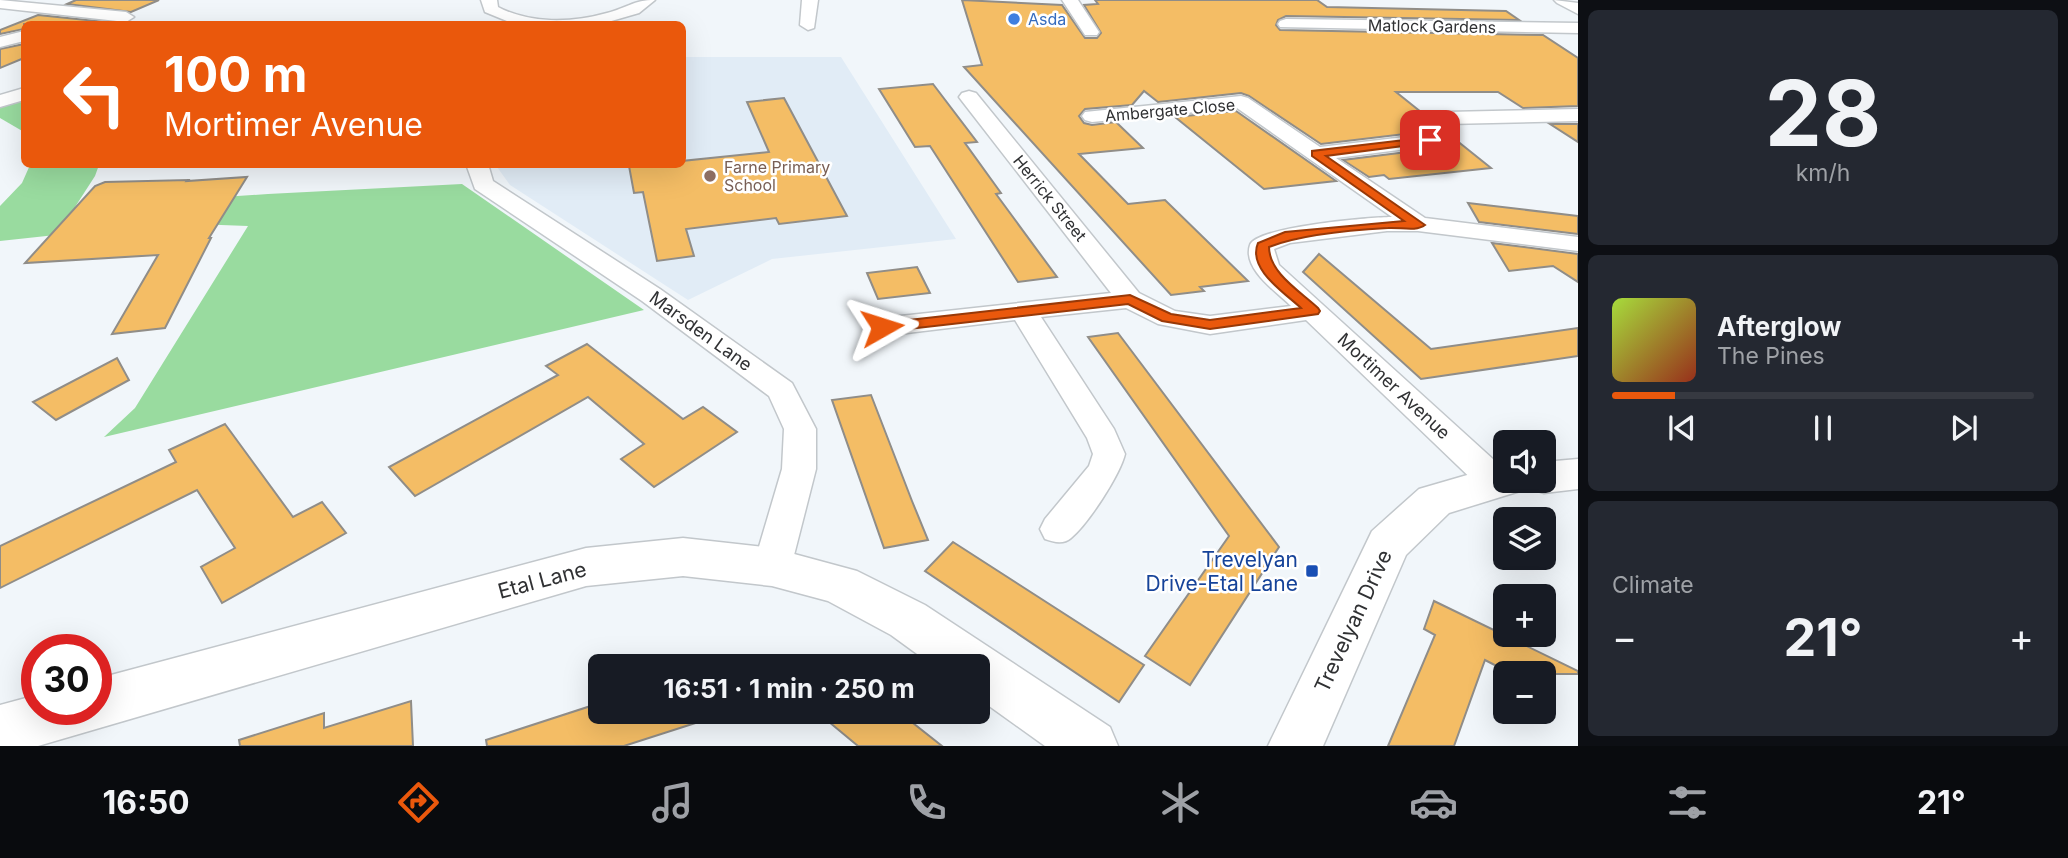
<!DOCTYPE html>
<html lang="en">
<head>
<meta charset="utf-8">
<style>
	:root { --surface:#171b24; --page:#242831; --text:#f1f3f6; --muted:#9ea1a6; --line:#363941; --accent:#ea580c }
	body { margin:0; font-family:Inter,sans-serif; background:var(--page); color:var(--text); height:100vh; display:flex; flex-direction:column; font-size:26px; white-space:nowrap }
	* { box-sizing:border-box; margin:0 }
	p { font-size:23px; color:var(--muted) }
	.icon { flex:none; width:38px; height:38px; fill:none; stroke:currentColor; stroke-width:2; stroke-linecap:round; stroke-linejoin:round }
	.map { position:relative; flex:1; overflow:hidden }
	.panel { display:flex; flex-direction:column; gap:10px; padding:10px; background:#0d0f14; width:490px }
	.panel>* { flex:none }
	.top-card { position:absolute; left:21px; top:21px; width:665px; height:147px; border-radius:10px; box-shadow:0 7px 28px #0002; background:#ea580c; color:#fff; overflow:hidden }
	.buttons { position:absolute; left:1493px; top:430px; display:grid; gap:14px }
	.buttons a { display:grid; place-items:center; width:63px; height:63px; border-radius:10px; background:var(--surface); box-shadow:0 7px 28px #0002; font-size:35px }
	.speed { position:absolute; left:21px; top:634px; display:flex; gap:14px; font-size:35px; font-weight:700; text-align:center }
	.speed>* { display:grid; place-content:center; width:91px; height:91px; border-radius:50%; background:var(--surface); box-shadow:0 7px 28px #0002; line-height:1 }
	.speed .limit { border:10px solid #d22; background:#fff; color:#111 }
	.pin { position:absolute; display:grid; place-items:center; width:60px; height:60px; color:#fff; margin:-30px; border-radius:14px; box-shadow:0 4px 10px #0006 }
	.me { position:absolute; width:77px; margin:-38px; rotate:84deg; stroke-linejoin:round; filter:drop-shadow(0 0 5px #0008) }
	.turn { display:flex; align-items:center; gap:24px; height:147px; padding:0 28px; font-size:32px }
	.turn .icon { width:91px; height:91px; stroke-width:2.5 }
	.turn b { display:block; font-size:49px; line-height:60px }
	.big { font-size:52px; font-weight:700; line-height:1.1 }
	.panel .widget { flex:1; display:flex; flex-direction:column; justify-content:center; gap:10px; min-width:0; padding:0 24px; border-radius:10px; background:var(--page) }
	.panel .dial { align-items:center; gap:0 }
	.dial b { font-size:91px; line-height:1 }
	.song { display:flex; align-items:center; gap:21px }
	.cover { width:84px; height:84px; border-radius:10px; background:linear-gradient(135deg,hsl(80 70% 55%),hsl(10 70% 35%)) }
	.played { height:7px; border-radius:4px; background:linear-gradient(90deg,var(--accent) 15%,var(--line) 15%) }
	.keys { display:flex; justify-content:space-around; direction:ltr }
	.heat { display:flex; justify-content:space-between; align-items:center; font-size:38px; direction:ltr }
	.trip { position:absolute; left:588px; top:654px; width:402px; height:70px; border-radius:10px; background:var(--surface); box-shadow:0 7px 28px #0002; font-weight:700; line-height:70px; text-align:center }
	.tabs { display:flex; height:112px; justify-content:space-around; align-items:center; background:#090b0e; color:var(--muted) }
	.tabs .icon { width:49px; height:49px }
	.tabs .current { color:var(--accent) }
	.tabs b { font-size:32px; color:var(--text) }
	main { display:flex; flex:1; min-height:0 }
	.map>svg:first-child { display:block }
</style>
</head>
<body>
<main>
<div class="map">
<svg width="1578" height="746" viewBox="0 0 1578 746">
	<rect width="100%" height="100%" fill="#f1f6fa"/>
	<!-- built -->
	<polygon fill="#e1ecf6" points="683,57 841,57 956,239 772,259 688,300 510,185 497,167 497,164 682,164"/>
	<!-- green -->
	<g fill="#99db9f">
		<polygon points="24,99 24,132 0,118 0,107"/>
		<polygon points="30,165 99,165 95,176 75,207 268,194 462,184 644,310 104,437 135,408 248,226 167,223 0,241 0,206 22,183"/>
	</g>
	<!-- building -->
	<g fill="#f4bd65" stroke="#908d88" stroke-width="2">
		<polygon points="76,0 159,0 131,12 67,4"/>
		<polygon points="962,0 1062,5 1085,38 1097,38 1101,33 1084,5 1098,4 1095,0 1317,0 1327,7 1506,11 1519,20 1286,16 1278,20 1276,25 1280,30 1543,35 1578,58 1578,106 1523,108 1498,92 1396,92 1491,168 1389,179 1384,175 1369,177 1343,160 1431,149 1442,142 1439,134 1430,131 1321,144 1249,96 1241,93 1158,102 1144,91 1132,105 1085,109 1079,116 1084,123 1092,125 1116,122 1143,148 1079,154 1128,204 1165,200 1248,281 1200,287 1204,291 1171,295 964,67 982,65"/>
		<polygon points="38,15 106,22 24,24 24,29 0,34 0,30"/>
		<polygon points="24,44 24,58 0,68 0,49"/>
		<polygon points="933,84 977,142 965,143 1001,193 996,194 1057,277 1018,282 930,146 915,147 879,89"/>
		<polygon points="784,98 847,216 779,224 776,218 686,229 694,256 657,261 643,192 634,193 629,166 682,164 682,161 769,152 747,102"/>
		<polygon points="1236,111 1336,181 1264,189 1175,117"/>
		<polygon points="1550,124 1578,124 1578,142"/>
		<polygon points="247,177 209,238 211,238 165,328 112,334 158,255 25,263 95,186 105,182 188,180 187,181"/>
		<polygon points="1468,203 1578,216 1578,234 1479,222"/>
		<polygon points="1492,243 1578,254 1578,282 1553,266 1509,271"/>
		<polygon points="1319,254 1431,349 1578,328 1578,356 1421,379 1303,272"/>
		<polygon points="917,267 930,293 878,299 867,273"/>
		<polygon points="1118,333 1279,547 1190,685 1145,656 1229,536 1088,337"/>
		<polygon points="587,344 683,419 703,407 737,432 654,487 621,459 644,444 588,397 415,496 389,467 558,375 546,366"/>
		<polygon points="117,358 129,380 56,420 33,402"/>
		<polygon points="871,395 912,501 928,540 884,548 832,400"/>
		<polygon points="225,424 293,517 322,502 346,533 222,603 201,567 235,548 197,490 0,588 0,546 176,462 169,450"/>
		<polygon points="953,542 1144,665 1119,702 925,571"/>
		<polygon points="1434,601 1578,671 1578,674 1512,674 1485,660 1454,746 1388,746 1435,635 1424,629"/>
		<polygon points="411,701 413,746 240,746 239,740 324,713 324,728"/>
		<polygon points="600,703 600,712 710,712 711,718 624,746 487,746 486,740"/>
		<polygon points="817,712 899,712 942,746 858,746"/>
	</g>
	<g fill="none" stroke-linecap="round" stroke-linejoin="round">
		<!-- minor casing -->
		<g stroke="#c2c7cb" stroke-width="3">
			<g id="minor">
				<polygon points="0,0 126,12 134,17 126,22 0,8"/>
				<path d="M 481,0 L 497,0 L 498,7 C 530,24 572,23 607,13 C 627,8 633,0 655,0 L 639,13 L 601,24 L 514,24 L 485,12 Z"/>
				<polygon points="802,0 818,0 814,28 808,30 800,25"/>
				<polygon points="1062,0 1078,0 1099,32 1097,35 1085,35"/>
				<polygon points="1554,0 1578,3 1578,14 1557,3"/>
				<polygon points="1286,19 1578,23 1578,33 1280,27 1278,24 1280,21"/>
				<polygon points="24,31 24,41 0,47 0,37"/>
				<polygon points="24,88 24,100 0,107 0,95"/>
				<path d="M 969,91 L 976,93 L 1139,293 L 1175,311 L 1210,316 L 1291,306 C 1277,292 1242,269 1250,245 C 1255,227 1372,217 1392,217 L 1237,108 L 1092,122 L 1085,120 L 1082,116 L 1085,112 L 1241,96 L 1248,98 L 1320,147 L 1430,134 L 1437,136 L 1440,140 L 1437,144 L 1430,146 L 1336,158 L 1425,218 L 1578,237 L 1578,251 L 1418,231 L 1387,231 L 1290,243 L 1274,249 L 1279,265 L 1505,470 L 1505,481 L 1512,481 L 1507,490 L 1495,494 L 1483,490 L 1306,320 L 1210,334 L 1158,324 L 1126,308 L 1041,317 L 1114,429 L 1125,454 C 1120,475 1088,524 1071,538 C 1063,545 1054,542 1045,539 L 1040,529 L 1045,519 L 1089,466 L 1093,454 L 1087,438 L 1015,320 L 882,336 L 872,333 L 868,327 L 872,321 L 882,318 L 1111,293 L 962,101 L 959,97 L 962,93 Z"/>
				<polygon points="1578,109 1578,121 1447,124 1440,122 1437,118 1440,114 1447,112"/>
				<polygon points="466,164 488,164 493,181 660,289 792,383 816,429 816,469 791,567 785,578 772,582 759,578 753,567 782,469 784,429 769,396 642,301 475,189"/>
			</g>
		</g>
		<!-- tertiary casing -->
		<g stroke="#c2c7cb" stroke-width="3">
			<g id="tertiary">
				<polygon points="1578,459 1578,489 1544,493 1529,488 1525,481 1544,481 1544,462"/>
				<polygon points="1505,464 1505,481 1525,481 1520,491 1449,513 1406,555 1323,746 1268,746 1372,531 1419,489"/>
				<polygon points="683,538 772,548 857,571 925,605 1110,727 1118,746 1045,746 978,698 978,667 935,667 891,635 828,601 772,586 683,576 586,586 38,746 0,746 0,705 37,695 37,709 96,709 96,679 586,548"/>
			</g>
		</g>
		<!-- minor -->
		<use href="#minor" fill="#fff" fill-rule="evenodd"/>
		<!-- tertiary -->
		<use href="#tertiary" fill="#fff" fill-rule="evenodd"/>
	</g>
	<!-- route -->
	<path fill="#ea580c" stroke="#983908" stroke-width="2" d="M 1430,137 L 1436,140 L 1434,142 L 1326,156 L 1425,225 C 1416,232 1400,227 1388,228 C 1351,230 1302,234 1269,247 C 1269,273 1301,292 1318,308 L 1320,311 L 1318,314 L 1210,329 L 1162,321 L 1128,304 L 882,332 L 875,327 L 882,323 L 1130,295 L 1171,314 L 1210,320 L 1301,308 C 1285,293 1247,269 1258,243 L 1285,232 L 1404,221 L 1312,156 L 1312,151 Z"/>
	<!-- markers -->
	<circle fill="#3f7fe0" stroke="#fff" stroke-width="2.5" cx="1014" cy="19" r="7"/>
	<circle fill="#8d6e63" stroke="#fff" stroke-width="2.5" cx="710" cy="176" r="7"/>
	<rect fill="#1a4fb4" stroke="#fff" stroke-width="2.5" x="1305" y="564" width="14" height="14" rx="3.5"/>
	<g text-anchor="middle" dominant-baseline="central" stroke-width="5" stroke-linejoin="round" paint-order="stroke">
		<!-- far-shop labels -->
		<g font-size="16" fill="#366cbe" stroke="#fff" text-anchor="start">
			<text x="1028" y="19">Asda</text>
		</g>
		<!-- far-street labels -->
		<g font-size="16" fill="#303133" stroke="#fff">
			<text transform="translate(1432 26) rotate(1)">Matlock Gardens</text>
			<text transform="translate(1170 110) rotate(-5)">Ambergate Close</text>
			<text transform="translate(1050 198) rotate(51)">Herrick Street</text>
		</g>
		<!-- far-education labels -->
		<g font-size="16" fill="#785e54" stroke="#fff" text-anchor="start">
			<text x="724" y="167">Farne Primary<tspan x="724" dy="18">School</tspan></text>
		</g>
		<!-- street labels -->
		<g font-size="18" fill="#303133" stroke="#fff">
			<text transform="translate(701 331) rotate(36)">Marsden Lane</text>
			<text transform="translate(1394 386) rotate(43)">Mortimer Avenue</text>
		</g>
		<!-- near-transit labels -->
		<g font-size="21" fill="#164399" stroke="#fff" text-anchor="end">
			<text x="1298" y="559">Trevelyan<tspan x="1298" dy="24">Drive-Etal Lane</tspan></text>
		</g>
		<!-- near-street labels -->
		<g font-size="21" fill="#303133" stroke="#fff">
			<text transform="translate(542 580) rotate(-15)">Etal Lane</text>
			<text transform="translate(1353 621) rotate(-65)">Trevelyan Drive</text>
		</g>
	</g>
</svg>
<div class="buttons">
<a><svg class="icon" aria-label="sound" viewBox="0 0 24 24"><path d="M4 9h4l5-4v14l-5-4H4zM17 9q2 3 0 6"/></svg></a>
<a><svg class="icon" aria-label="layers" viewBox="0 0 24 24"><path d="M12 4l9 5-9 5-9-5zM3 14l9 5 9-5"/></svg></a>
<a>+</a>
<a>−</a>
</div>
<div class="speed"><div class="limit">30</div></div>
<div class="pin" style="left:1430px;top:140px;background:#d93025"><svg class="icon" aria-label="arrive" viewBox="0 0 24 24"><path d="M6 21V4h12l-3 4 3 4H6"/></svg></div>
<svg class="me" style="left:882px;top:327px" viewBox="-20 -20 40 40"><path d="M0-17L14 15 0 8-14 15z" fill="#ea580c" stroke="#fff" stroke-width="4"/></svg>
<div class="trip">16:51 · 1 min · 250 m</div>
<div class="top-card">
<div class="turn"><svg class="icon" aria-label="left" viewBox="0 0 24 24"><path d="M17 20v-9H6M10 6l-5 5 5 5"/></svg><div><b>100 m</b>Mortimer Avenue</div></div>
</div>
</div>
<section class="panel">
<div class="widget dial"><b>28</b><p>km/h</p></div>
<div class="widget">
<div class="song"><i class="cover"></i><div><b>Afterglow</b><p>The Pines</p></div></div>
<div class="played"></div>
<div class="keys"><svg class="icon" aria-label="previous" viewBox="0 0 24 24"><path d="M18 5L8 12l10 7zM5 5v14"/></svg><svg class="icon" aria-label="pause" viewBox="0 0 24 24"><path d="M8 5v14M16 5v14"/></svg><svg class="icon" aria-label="next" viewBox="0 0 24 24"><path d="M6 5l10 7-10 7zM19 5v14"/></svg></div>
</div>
<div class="widget"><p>Climate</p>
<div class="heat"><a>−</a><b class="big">21°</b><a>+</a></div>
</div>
</section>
</main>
<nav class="tabs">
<b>16:50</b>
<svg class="icon current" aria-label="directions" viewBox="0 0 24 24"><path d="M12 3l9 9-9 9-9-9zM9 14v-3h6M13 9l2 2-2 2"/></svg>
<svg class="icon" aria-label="music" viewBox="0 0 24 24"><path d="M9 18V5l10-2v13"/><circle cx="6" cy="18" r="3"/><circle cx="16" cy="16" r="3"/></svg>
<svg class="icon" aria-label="phone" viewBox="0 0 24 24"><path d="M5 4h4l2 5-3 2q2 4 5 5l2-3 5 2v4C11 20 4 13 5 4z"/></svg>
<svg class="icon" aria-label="climate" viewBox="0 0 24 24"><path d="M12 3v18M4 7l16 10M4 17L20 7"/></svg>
<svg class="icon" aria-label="car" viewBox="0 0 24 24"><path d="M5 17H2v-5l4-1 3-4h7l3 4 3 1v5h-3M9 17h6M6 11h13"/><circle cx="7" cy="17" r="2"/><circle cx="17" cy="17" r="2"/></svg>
<svg class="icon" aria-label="filters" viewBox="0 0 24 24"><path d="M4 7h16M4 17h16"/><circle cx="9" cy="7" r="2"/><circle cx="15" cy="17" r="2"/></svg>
<b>21°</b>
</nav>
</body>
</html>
